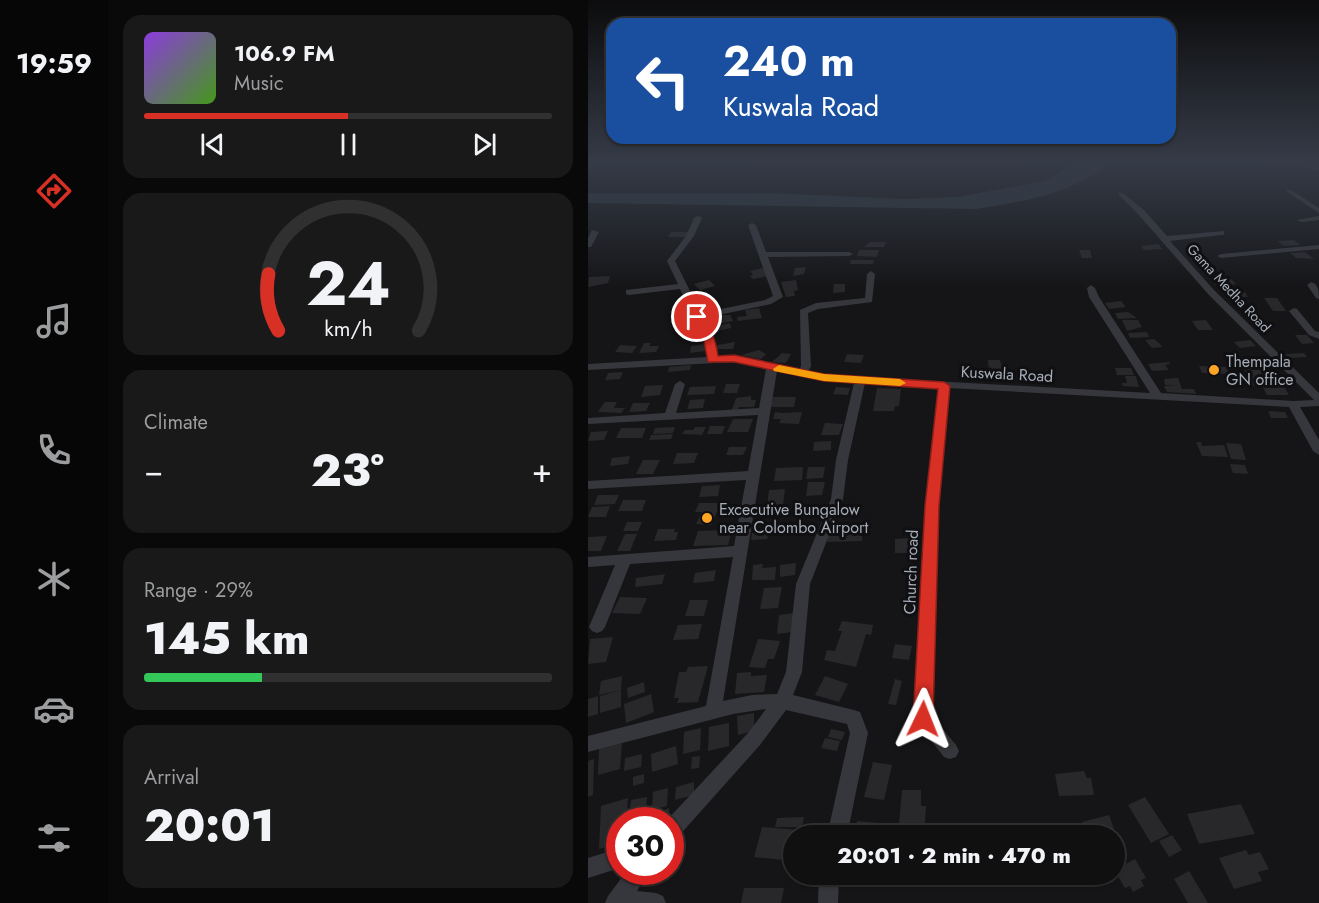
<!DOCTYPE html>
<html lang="en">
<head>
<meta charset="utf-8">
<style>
	:root { --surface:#101011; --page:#19191a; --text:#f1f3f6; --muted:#9c9d9f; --line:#303031; --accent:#d93025 }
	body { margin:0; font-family:Jost,sans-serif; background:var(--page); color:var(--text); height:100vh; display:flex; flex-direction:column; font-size:22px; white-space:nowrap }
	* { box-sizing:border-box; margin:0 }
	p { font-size:20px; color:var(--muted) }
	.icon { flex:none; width:33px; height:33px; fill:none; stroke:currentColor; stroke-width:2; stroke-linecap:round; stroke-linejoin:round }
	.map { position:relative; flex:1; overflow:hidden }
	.details { display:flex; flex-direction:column; gap:15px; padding:15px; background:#090909; width:480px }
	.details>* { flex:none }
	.hud { position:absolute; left:18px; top:18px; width:570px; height:126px; border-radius:18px; box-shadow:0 2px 4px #0004,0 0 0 2px var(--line); background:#1a4fa0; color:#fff; overflow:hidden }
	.speed { position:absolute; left:18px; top:807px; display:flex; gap:12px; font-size:30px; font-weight:700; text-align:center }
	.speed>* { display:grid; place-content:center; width:78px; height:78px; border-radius:50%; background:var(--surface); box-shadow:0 2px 4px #0004,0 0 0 2px var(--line); line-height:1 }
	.speed .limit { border:9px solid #d22; background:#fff; color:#111 }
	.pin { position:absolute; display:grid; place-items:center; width:51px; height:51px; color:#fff; margin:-26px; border:3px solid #fff; border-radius:50%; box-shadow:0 2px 6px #0007 }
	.me { position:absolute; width:66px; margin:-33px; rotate:2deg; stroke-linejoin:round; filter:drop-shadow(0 0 4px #0008) }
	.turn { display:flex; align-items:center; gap:21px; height:126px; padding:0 18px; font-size:27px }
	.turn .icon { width:78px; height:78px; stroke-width:2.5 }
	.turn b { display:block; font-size:42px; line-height:51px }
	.big { font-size:45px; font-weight:800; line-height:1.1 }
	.details .widget { flex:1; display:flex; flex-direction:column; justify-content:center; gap:9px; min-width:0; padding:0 21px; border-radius:18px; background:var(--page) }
	.details .dial { align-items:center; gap:0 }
	.dial svg { height:156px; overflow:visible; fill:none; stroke:var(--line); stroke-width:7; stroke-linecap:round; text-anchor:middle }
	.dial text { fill:var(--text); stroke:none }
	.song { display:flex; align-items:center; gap:18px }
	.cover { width:72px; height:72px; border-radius:9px; background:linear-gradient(135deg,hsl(270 70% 55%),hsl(100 70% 35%)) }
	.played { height:6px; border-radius:3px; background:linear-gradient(90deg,var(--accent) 50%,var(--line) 50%) }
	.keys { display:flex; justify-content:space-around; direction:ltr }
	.heat { display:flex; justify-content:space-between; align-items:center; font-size:33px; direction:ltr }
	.charge { height:9px; border-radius:4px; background:linear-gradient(90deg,#34c759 29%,var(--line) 0) }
	.trip { position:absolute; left:195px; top:825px; width:342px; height:60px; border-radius:30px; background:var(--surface); box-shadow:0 2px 4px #0004,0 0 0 2px var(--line); font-weight:800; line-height:60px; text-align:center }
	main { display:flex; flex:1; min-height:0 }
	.tab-bar { display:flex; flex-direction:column; width:108px; justify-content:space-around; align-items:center; background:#060607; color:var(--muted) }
	.tab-bar .icon { width:42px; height:42px }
	.tab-bar .current { color:var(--accent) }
	.tab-bar b { font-size:27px; color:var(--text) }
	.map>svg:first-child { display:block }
</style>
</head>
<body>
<main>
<nav class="tab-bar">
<b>19:59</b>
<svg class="icon current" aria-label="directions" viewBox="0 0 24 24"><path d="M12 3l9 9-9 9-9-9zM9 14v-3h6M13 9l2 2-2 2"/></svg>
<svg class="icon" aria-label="music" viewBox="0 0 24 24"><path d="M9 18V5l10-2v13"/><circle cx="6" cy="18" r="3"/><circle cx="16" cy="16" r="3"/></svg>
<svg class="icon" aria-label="phone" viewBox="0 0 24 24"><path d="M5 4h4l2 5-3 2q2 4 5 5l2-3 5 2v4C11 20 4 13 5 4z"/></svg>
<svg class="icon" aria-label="climate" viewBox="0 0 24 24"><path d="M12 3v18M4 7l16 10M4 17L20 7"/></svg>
<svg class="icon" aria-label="car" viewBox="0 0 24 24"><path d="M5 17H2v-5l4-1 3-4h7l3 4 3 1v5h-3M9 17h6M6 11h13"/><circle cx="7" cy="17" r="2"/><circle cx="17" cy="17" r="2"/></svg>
<svg class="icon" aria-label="filters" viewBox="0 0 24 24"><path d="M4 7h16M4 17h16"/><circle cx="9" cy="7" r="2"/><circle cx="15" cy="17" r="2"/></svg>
</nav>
<section class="details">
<div class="widget">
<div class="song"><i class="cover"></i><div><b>106.9 FM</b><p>Music</p></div></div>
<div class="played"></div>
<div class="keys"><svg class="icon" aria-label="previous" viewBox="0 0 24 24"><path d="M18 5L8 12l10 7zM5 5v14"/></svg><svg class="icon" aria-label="pause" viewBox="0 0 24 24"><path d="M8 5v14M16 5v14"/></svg><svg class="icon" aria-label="next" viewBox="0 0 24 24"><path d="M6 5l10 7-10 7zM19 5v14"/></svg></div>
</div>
<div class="widget dial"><svg viewBox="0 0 100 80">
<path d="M14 69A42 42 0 1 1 86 69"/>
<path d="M14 69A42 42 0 0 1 9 40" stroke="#d93025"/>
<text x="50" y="56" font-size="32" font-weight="700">24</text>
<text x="50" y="72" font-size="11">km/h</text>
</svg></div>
<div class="widget"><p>Climate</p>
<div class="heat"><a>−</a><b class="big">23°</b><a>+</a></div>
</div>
<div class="widget"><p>Range · 29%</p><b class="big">145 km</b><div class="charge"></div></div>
<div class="widget"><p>Arrival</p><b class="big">20:01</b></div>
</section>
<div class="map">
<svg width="731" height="903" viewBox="0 0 731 903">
	<rect width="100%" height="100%" fill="#151517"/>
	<!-- water -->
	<path fill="#2a353c" d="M 485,163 L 525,163 C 477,195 444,200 388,209 L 0,203 L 0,193 L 183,193 L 316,199 L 369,197 L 457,181 Z"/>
	<!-- building -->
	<g fill="#28282b">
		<polygon points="83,232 101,232 98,237 80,237"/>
		<polygon points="706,240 713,245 696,246 689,241"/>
		<polygon points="282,242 298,242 296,247 276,247"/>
		<polygon points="570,244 574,249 556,250 553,246"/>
		<polygon points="271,250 291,250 289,257 269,256"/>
		<polygon points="491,250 502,250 504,258 494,258"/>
		<polygon points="717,252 726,259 708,258 702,253"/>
		<polygon points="263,260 286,260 285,264 262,264"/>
		<polygon points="218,267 216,274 205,276 207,268"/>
		<polygon points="175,268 181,276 165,279 162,276 165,275 162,271"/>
		<polygon points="22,276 20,283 0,287 1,277"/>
		<polygon points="642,278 648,284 629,286 623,280"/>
		<polygon points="121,280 127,286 112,290 106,284"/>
		<polygon points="208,280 210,290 206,291 207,296 198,297 193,282"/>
		<polygon points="246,284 257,284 257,292 245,293"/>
		<polygon points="638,291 657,292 660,297 641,296"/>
		<polygon points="676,298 689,298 698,311 685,311"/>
		<polygon points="533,301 538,307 521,309 517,303"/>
		<polygon points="171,308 174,318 150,321 149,317 159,316 157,310"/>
		<polygon points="540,312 549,318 530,319 527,313"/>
		<polygon points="132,315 142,315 145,321 126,325 121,317"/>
		<polygon points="534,320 550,320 554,327 539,331"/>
		<polygon points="618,320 625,330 610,330 604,321"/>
		<polygon points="142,323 143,328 125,332 124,327"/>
		<polygon points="559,332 561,337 542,338 540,333"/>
		<polygon points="707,335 719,335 726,343 714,344"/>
		<polygon points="566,339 571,343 574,347 564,348 557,340"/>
		<polygon points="662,340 668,346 652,348 646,342"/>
		<polygon points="147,342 145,349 128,349 130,345"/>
		<polygon points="56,343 63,343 61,346 71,346 68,352 51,353"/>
		<polygon points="117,344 117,351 102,353 103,346"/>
		<polygon points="32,345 49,346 44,353 27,352"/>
		<polygon points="171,350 178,354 173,359 153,355"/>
		<polygon points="194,353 203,354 198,363 184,362"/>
		<polygon points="716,353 719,357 701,358 697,354"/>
		<polygon points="259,354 276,355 273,363 256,362"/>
		<polygon points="400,360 412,360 413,364 418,364 420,370 401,372"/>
		<polygon points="581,362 582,364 577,365 581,370 564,371 560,364"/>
		<polygon points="103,365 102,370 80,372 81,367"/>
		<polygon points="611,366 638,367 641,374 614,373"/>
		<polygon points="655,366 668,367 673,370 680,385 664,386 659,376 662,375 659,375"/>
		<polygon points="527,368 543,368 546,375 529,375"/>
		<polygon points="35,372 32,379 17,380 20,373"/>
		<polygon points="537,376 548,376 551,387 535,386 534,383 539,383"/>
		<polygon points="590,378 594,389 606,389 608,394 579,392 576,386 589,385 577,385 576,379"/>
		<polygon points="138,384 152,384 149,393 135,393"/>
		<polygon points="75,385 72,395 53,397 57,386"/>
		<polygon points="128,386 126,394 99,395 102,387"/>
		<polygon points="248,387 262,388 260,395 245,394"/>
		<polygon points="675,387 696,387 701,395 679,395"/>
		<polygon points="289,388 313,389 311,406 307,406 306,411 285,411"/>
		<polygon points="163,396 163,400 168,400 166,407 151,407 149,411 143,412 148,398"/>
		<polygon points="185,397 208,397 206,407 182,407"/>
		<polygon points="117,399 115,408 99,409 102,400"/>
		<polygon points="17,402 29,402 26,408 37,408 33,413 10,412"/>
		<polygon points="45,403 62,403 58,411 41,412"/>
		<polygon points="680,411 697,412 700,418 683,418"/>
		<polygon points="187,412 195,413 214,412 211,424 191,423 193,419 185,419"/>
		<polygon points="145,419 165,419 160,432 139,432"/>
		<polygon points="237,423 255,424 251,435 233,435"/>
		<polygon points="122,426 137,426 134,434 119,434"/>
		<polygon points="87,427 85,433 65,434 67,428"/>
		<polygon points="107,427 118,427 114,435 94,434 97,430 105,430"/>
		<polygon points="33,428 58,428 54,438 28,438"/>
		<polygon points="20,431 16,440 0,441 3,432"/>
		<polygon points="85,434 83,439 61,440 63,435"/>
		<polygon points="243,441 243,450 225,451 226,442"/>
		<polygon points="608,442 613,442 614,446 636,445 640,457 614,456"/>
		<polygon points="638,443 653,444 658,460 643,459"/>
		<polygon points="141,447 159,447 155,455 138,455"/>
		<polygon points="89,453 110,453 106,463 85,464"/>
		<polygon points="42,456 40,464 22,466 24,458"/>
		<polygon points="55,460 72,460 65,474 48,474"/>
		<polygon points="642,464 657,465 660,474 645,473"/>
		<polygon points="215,467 214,480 186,481 188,468"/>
		<polygon points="220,467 237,467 235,478 218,479"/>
		<polygon points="220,482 237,482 234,495 218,496"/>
		<polygon points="132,485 130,496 111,497 114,486"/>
		<polygon points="197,489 195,505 179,506 181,490"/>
		<polygon points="10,495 31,495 27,504 6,505"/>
		<polygon points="35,500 58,500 54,511 30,511"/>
		<polygon points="111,503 133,503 123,525 108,524 114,512 107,512"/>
		<polygon points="22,506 18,517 0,517 4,507"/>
		<polygon points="39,522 54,522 50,531 35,531"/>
		<polygon points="70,529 87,529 86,532 90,532 88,540 66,541"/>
		<polygon points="274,529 274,541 239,542 240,532"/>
		<polygon points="144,530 140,545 105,546 110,531"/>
		<polygon points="181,532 179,539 163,540 164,533"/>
		<polygon points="37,534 49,534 42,551 29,551"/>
		<polygon points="19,536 13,551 0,551 0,537"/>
		<polygon points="322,538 322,553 307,553 307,539"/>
		<polygon points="208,563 207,575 192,577 192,565"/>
		<polygon points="175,564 174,568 188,567 187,580 164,580 165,565"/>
		<polygon points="128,570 126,581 105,583 107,573"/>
		<polygon points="77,574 74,584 47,587 48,578"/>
		<polygon points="194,587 190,608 172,609 176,588"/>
		<polygon points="32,597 59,598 52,614 24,613"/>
		<polygon points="102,600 120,600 116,616 97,616"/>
		<polygon points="206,613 205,632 189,634 191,615"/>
		<polygon points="254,621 285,625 283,635 278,634 268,667 236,660 239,650 247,651 254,631 250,631"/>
		<polygon points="114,624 110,639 85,640 90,625"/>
		<polygon points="25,637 18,662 0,664 2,639"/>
		<polygon points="170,639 192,641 186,659 180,659 177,668 161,667"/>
		<polygon points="307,644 324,646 321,660 304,658"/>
		<polygon points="120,666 110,702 89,703 91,698 86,698 91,672 98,672 100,667"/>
		<polygon points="163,672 163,676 179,675 176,692 147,694 149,673"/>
		<polygon points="34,676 33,690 11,695 13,681"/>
		<polygon points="237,676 260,684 251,702 227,695"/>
		<polygon points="307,679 314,681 308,705 300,704"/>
		<polygon points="56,682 57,692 40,698 39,688"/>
		<polygon points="33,690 33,707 12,713 12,696"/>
		<polygon points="63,694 66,712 38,723 36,704"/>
		<polygon points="10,696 10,714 0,717 0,699"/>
		<polygon points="166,713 166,731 150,735 149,716"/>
		<polygon points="141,723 141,746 120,751 121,727"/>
		<polygon points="113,728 112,750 95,754 96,732"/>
		<polygon points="243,729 257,732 254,740 240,737"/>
		<polygon points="237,738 252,741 249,751 233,748"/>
		<polygon points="34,743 32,769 10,775 11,749"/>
		<polygon points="88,746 90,764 64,772 63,754"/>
		<polygon points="54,754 53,767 36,771 37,758"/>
		<polygon points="112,756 111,768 103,769 104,757"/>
		<polygon points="6,759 5,795 0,797 0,761"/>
		<polygon points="285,762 304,765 296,800 276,797"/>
		<polygon points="496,771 499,778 503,778 506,795 471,796 467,774"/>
		<polygon points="56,774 56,783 45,786 45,777"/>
		<polygon points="106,782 106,795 87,800 88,787"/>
		<polygon points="80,788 79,806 64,810 65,792"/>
		<polygon points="314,790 333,790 333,806 338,806 336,836 310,836"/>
		<polygon points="59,797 58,812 41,816 43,800"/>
		<polygon points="557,797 581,834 563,843 540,805"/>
		<polygon points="40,798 39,813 33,814 33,819 38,818 38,820 32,820 32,839 26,840 26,845 11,849 13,806"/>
		<polygon points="653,804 667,834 611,844 599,814"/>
		<polygon points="81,808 81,820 62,820 63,816"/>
		<polygon points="521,815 527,832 498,836 494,822"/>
		<polygon points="216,817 214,827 187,827 189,818"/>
		<polygon points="269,821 292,823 291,836 267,836"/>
		<polygon points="361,824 390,825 390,836 361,836"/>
		<polygon points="174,827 212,830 210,836 206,836 205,861 166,857"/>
		<polygon points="584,835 594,850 581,857 571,841"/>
		<polygon points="658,850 661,855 672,852 681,869 670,872 674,881 646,889 631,858"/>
		<polygon points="547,859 558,878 553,880 556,886 545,892 542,886 537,888 526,870"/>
		<polygon points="601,871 620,903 600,903 586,879"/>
		<polygon points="156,888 196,888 193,903 153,903"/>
	</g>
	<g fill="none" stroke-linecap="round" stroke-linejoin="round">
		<!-- minor -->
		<g fill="#36373c" fill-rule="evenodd">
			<polygon points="718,165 731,167 731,171 716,168 716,166"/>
			<polygon points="699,190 703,190 731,208 731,213 699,192"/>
			<path d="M 531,193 L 535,193 L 556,210 L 579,236 L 636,231 L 636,235 L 633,235 L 582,241 L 626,290 L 731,393 L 731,406 L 712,407 L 731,440 L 731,455 L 725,451 L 701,407 L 361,388 L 351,505 L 344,716 L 368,745 L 371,751 L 368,757 L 362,759 L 356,757 L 326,719 L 337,505 L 350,388 L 277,383 L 260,460 L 255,499 L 222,584 L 214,672 L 205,695 L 266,710 L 272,712 L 280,733 L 259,836 L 239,836 L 262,733 L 259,724 L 198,710 L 172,745 L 89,838 L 82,840 L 82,820 L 79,820 L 160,733 L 178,709 L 145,714 L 0,752 L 0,736 L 118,706 L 145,557 L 42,564 L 17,627 L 14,631 L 9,633 L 4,631 L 1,627 L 27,565 L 0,567 L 0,557 L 146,546 L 158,480 L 0,489 L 0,481 L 160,471 L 170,415 L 0,424 L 0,418 L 77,413 L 87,384 L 92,381 L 97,384 L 88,413 L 171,408 L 178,369 L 146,362 L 0,370 L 0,364 L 119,357 L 117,341 L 92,289 L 41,295 L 38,294 L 38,290 L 90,284 L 79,261 L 98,236 L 106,218 L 110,216 L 114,218 L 106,236 L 87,261 L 113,313 L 177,300 L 185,296 L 160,225 L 164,223 L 168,225 L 178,252 L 261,252 L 265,254 L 261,256 L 180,257 L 195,297 L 183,304 L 116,318 L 127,341 L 129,357 L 146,356 L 211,370 L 213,366 L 212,310 L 228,303 L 277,298 L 279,274 L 283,271 L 287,274 L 284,302 L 230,309 L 220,313 L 223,366 L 220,372 L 236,375 L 562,393 L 501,297 L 499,288 L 503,285 L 507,288 L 511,297 L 573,393 L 705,401 L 726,400 L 620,294 L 550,214 L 531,195 ZM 189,371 L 236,381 L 266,383 L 248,460 L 243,499 L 208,584 L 198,672 L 189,694 L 164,695 L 135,701 Z"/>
			<polygon points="731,216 731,220 713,222 709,220"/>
			<polygon points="4,230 11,232 3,247 0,247 0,238"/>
			<polygon points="731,245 731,249 633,258 629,256 633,254"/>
			<path d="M 723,282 C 731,284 731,292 731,299 L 728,298 L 719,285 Z"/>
			<polygon points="706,308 709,309 727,331 731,332 731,339 721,335 701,311"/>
			<polygon points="32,848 32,868 0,878 0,858"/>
			<polygon points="38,872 60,872 49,891 68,893 75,896 78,903 17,903 20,896"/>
			<polygon points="231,874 251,874 250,903 230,903"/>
		</g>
	</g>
	<!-- sky -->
	<linearGradient id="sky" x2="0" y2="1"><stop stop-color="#0c0c0d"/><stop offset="0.56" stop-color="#353b47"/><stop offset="1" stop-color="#353b47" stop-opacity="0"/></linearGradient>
	<rect width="731" height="289" fill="url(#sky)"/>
	<!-- route -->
	<path fill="#d93025" stroke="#8d1f18" stroke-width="1.5" d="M 109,314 C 122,320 128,342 130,356 L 146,355 L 236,374 L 356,382 L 362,386 L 351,506 L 345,719 L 342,725 L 335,728 L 328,725 L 325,719 L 337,506 L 350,389 L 236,381 L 146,362 L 120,362 L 116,341 L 104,317 Z"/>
	<!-- slow -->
	<polygon fill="#f59e0b" points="191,365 236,374 312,379 318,383 312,386 236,381 186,371 185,369"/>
	<!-- markers -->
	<g fill="#ffa525" stroke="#101012" stroke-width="2">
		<circle cx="626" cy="370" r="6"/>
		<circle cx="119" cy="518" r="6"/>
	</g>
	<g text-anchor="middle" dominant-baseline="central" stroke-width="6" stroke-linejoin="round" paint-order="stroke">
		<!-- far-street labels -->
		<g font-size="14" fill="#a6adb8" stroke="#101012">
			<text transform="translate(641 288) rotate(47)">Gama Medha Road</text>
		</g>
		<!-- poi labels -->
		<g font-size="16" fill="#a6adb8" stroke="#101012" text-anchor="start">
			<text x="638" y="361">Thempala<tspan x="638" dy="18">GN office</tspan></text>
			<text x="131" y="509">Excecutive Bungalow<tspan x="131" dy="18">near Colombo Airport</tspan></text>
		</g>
		<!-- street labels -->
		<g font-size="16" fill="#a6adb8" stroke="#101012">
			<text transform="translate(419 374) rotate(3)">Kuswala Road</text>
			<text transform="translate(323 572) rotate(-88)">Church road</text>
		</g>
	</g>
</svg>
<div class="speed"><div class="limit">30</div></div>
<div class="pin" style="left:109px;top:317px;background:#d93025"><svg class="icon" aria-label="arrive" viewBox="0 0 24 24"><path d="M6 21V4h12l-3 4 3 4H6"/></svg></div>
<svg class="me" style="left:335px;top:719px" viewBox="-20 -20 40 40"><path d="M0-17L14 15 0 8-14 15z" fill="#d93025" stroke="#fff" stroke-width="4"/></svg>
<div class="trip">20:01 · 2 min · 470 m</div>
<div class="hud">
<div class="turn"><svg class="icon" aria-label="left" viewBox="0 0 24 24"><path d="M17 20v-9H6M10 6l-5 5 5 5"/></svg><div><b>240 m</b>Kuswala Road</div></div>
</div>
</div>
</main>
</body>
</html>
